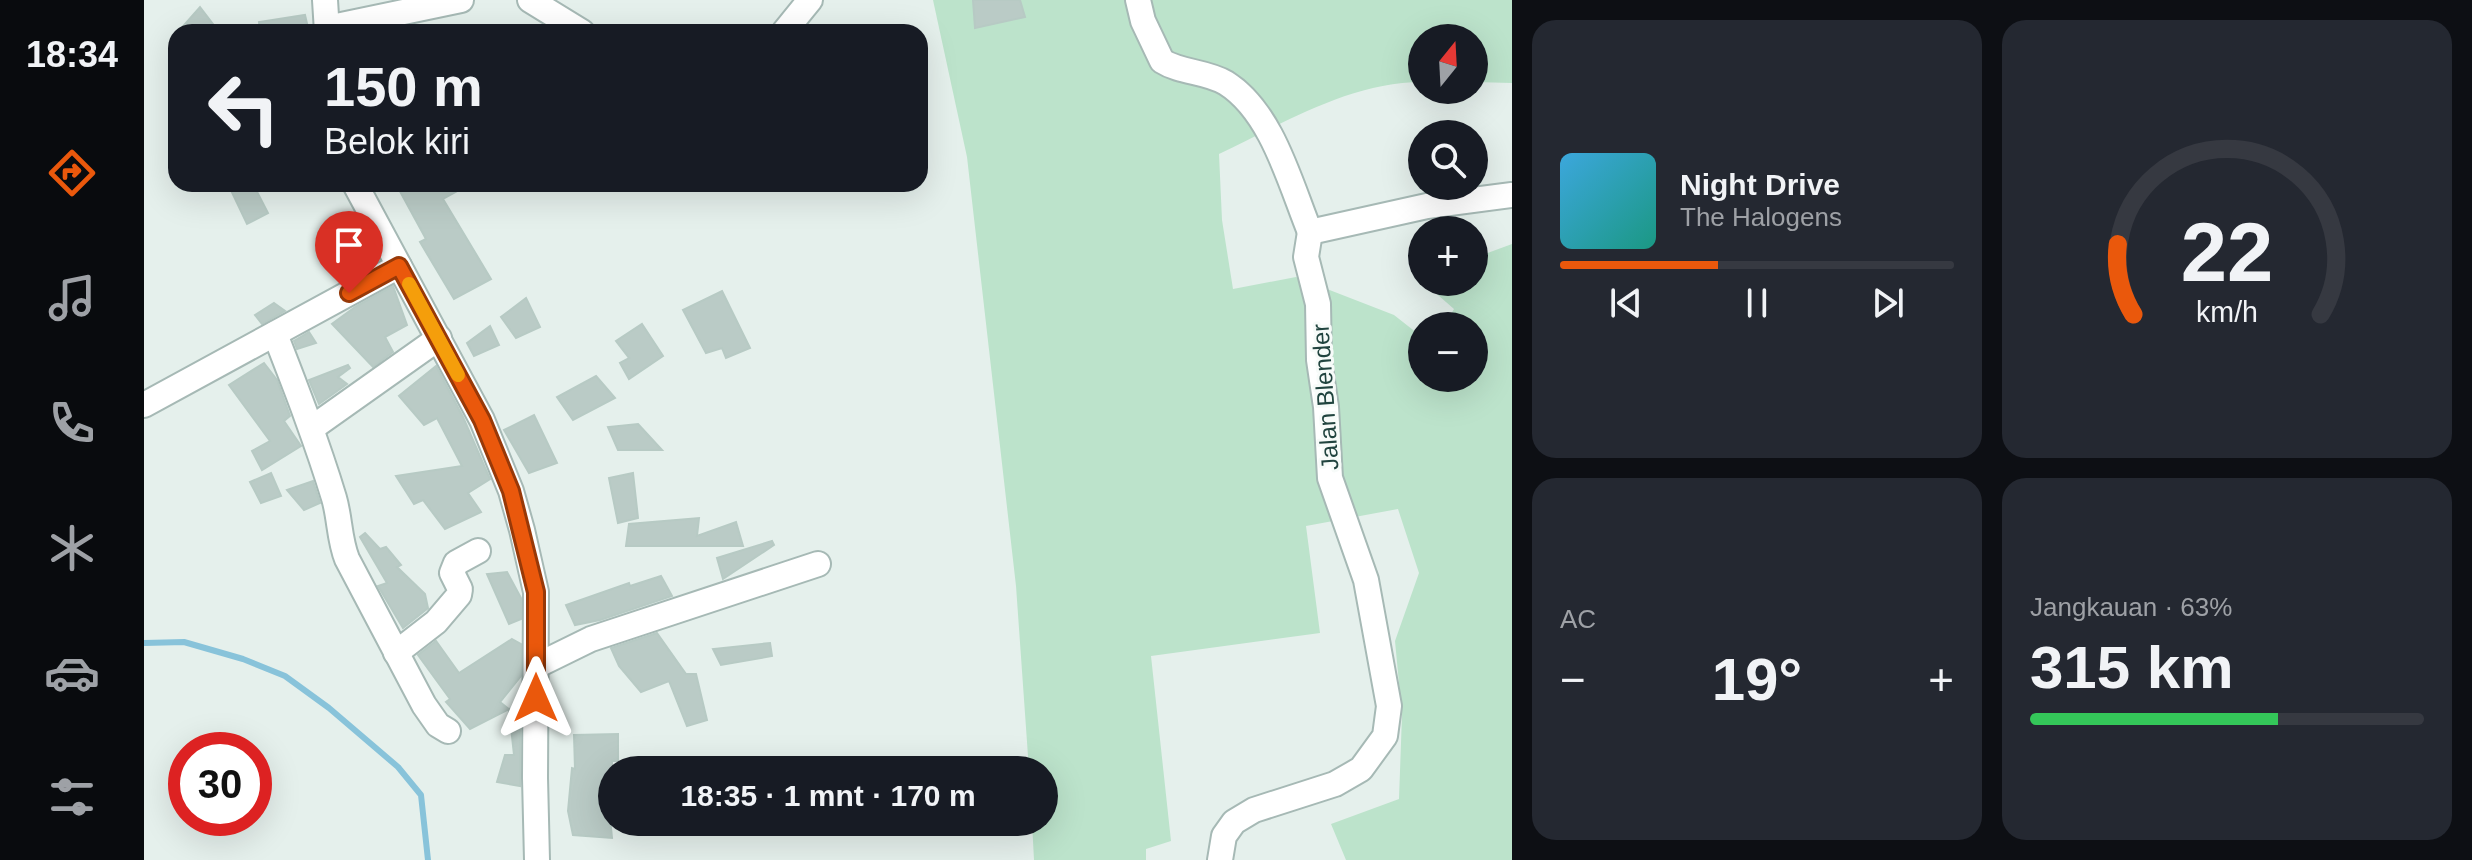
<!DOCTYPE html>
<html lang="id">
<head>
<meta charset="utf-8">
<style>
	:root { --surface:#171b24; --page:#242831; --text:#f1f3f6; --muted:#9ea1a6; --line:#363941; --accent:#ea580c }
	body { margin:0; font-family:Helvetica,sans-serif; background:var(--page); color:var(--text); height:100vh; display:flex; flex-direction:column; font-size:30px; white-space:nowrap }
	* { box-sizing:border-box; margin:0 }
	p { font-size:26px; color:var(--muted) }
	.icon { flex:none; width:44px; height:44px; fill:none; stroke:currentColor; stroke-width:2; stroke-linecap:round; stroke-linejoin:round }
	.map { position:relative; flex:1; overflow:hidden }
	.details { display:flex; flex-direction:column; gap:20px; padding:20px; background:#0d0f14; width:960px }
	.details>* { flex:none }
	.hud { position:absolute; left:24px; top:24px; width:760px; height:168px; border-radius:24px; box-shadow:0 8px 32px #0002; background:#171b24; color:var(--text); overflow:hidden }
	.needle { width:52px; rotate:18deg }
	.fabs { position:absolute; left:1264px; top:24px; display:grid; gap:16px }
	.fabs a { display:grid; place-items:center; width:80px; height:80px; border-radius:50%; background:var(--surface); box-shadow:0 8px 32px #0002; font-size:40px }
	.speed { position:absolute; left:24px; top:732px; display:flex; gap:16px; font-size:40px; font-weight:700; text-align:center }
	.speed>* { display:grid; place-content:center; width:104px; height:104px; border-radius:50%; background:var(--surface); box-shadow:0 8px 32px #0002; line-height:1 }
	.speed .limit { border:12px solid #d22; background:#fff; color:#111 }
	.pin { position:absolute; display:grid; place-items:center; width:68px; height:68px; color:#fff; margin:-82px -34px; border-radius:50% 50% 50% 0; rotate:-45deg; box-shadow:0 0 8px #0007 }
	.pin .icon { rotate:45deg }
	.me { position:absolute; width:88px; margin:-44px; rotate:0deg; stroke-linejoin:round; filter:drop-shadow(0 0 6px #0008) }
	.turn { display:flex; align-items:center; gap:28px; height:168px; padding:0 24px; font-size:36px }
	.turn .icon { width:104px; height:104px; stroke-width:2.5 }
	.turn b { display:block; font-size:56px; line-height:68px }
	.big { font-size:60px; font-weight:800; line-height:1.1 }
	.details .widget { flex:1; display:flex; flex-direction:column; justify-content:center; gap:12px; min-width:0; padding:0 28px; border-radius:24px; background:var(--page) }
	.details .dial { align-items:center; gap:0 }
	.dial svg { height:208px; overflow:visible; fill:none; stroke:var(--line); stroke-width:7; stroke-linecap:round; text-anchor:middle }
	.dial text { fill:var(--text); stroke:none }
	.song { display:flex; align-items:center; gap:24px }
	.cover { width:96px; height:96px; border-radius:12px; background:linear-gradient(135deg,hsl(200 70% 55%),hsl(170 70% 35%)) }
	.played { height:8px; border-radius:4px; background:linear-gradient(90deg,var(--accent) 40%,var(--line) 40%) }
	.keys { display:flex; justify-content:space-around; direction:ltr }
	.heat { display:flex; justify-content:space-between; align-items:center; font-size:44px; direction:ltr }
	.charge { height:12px; border-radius:6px; background:linear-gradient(90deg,#34c759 63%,var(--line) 0) }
	.details .tiles { flex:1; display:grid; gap:20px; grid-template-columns:repeat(2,1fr) }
	.trip { position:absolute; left:454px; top:756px; width:460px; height:80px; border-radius:40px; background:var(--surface); box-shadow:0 8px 32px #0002; font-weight:800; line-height:80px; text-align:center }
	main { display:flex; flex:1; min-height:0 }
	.tabs { display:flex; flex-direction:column; width:144px; justify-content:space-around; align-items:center; background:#090b0e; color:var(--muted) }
	.tabs .icon { width:56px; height:56px }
	.tabs .on { color:var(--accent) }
	.tabs b { font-size:36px; color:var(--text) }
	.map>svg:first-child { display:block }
</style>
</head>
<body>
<main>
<nav class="tabs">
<b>18:34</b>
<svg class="icon on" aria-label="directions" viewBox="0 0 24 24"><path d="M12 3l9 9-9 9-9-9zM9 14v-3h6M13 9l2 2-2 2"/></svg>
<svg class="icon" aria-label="music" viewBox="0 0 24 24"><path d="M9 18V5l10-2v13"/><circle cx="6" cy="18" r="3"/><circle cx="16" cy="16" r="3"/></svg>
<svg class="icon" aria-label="phone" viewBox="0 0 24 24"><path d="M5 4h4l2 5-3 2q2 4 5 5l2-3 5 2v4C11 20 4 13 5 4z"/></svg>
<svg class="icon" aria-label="climate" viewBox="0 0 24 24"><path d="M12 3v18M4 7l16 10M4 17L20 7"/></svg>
<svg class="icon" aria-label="car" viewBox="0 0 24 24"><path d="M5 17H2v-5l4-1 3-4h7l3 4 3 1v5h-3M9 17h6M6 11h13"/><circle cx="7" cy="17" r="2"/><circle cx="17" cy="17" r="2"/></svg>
<svg class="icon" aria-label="filters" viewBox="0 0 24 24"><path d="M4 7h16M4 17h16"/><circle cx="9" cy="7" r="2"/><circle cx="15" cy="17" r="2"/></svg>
</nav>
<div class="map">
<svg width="1368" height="860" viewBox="0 0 1368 860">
	<rect width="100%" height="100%" fill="#e5f0ec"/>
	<!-- green -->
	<path fill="#bce3cb" d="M 789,0 L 1368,0 L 1368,83 L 1330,82 L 1330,38 L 1278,38 L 1278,82 C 1206,82 1138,124 1075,154 L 1078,220 L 1089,289 L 1152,277 L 1250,315 L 1278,337 L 1278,378 L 1330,378 L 1330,326 L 1300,326 L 1310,309 L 1279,282 L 1330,282 L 1330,258 L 1368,244 L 1368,860 L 1202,860 L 1187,824 L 1255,799 L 1258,715 L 1251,641 L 1275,573 L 1254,509 L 1162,526 L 1176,633 L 1007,656 L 1027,841 L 1002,849 L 1002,860 L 890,860 L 888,822 L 900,822 L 900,770 L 885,770 L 872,586 L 823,157 Z"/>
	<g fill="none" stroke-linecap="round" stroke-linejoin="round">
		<!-- stream -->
		<polyline stroke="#88c3da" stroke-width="6" points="0,643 40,642 99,659 141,676 185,708 254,767 277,795 284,860"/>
	</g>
	<!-- building -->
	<g fill="#bacbc6" stroke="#b7cac4" stroke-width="2">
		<polygon points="829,0 876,0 881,17 831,28"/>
		<polygon points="56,7 75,32 34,32"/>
		<polygon points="161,15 165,32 116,32 115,22"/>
		<polygon points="84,184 109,184 124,213 103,224"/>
		<polygon points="252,184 326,184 299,199 347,279 310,299 276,242 282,239"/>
		<polygon points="225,241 235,260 208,275 197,258"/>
		<polygon points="249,286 263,325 241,337 249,352 229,367 188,324 211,307"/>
		<polygon points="578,291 606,348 582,358 578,348 562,353 539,310"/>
		<polygon points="382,298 396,327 372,338 357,317"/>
		<polygon points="130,303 141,311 118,324 111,315"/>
		<polygon points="498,324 519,356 485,379 476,363 485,358 472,341"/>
		<polygon points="346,326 355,345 330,356 323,343"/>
		<polygon points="165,332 172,343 153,349 150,341"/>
		<polygon points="120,363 133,380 146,416 140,421 157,446 118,470 108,451 126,441 85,385"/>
		<polygon points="204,365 206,368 194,377 203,384 175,404 165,380"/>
		<polygon points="292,366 319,417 346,479 324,493 337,512 301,529 279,500 270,504 252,476 318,466 293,418 280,425 255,396"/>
		<polygon points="452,376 471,398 429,420 413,397"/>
		<polygon points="390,415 413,463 385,473 360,430"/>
		<polygon points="494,424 518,450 474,450 464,427"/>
		<polygon points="127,473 137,496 117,503 106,482"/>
		<polygon points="489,473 494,518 474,523 465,478"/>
		<polygon points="169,481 176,503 160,510 143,490"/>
		<polygon points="555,518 553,536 592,522 599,546 482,546 485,524"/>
		<polygon points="221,533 236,549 242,547 257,565 253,567 281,594 284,608 259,628 234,586 243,583 216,537"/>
		<polygon points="628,541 630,545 579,579 573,558"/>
		<polygon points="363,572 377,598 377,619 365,624 343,574"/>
		<polygon points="517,576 528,596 456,620 431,625 422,605 485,583 486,586"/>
		<polygon points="513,633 542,674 552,674 563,720 543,726 525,681 497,692 475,666 467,648"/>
		<polygon points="368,639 377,644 377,676 356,702 376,718 376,786 353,782 361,755 370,755 365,709 326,729 302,702 306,699 274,655 292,641 315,673"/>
		<polygon points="626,643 628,656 577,665 569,649"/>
		<polygon points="474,734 474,761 468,761 468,791 465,807 468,838 429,835 424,811 428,768 431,769 430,735"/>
	</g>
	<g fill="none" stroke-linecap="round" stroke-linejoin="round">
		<!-- minor casing -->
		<g stroke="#a6b9b5" stroke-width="28">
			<g id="minor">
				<polyline points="181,0 183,32"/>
				<polyline points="386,0 438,32"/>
				<path d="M 994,0 L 999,21 L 1018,61 C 1037,73 1062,71 1082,83 C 1128,112 1146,183 1166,232"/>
				<polyline points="183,28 317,0"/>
				<polyline points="640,32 666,0"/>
				<polyline points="211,184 338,420 367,491 378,530 392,592 391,778 393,860"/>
				<path d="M 131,334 C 152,388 173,442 190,498 C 196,518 195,539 203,559 L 280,705 L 294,725 L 304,731"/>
				<polyline points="0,405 255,266"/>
				<polyline points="168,428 295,338"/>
				<polyline points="252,653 292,622 315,595 316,589 308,573 312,563 334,551"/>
				<polyline points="392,666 447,639 674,564"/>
				<polyline points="1076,860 1080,836 1090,822 1110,810 1191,784 1217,769 1241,736 1245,706 1222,580 1186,478 1182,407 1175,360 1174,304 1162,257 1166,232 1283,206 1368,195"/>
			</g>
		</g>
		<!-- minor -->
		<use href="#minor" stroke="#fff" stroke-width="24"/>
	</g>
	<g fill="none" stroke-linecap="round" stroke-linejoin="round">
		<!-- route casing -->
		<g stroke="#983908" stroke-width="20">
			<polyline id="route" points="205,293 255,266 338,420 367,491 392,592 392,698"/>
		</g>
		<!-- route -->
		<use href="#route" stroke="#ea580c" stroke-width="14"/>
		<!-- slow -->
		<polyline stroke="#f59e0b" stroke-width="14" points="265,284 314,375"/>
	</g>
	<g text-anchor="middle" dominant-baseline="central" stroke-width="6" stroke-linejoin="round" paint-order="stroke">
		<!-- street labels -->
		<g font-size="24" fill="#21443f" stroke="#f7fbf9">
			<text transform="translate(1181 397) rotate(-94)">Jalan Blender</text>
		</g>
	</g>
</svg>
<div class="fabs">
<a><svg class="needle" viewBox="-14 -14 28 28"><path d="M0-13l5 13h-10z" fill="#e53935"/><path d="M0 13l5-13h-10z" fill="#9ea1a6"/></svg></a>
<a><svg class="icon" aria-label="search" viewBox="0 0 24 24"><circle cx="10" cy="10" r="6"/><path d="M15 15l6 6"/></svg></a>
<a>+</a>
<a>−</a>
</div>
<div class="speed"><div class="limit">30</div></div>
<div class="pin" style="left:205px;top:293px;background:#d93025"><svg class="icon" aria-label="arrive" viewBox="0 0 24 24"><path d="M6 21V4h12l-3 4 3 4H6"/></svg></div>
<svg class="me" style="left:392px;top:698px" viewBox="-20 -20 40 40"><path d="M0-17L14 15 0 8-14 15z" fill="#ea580c" stroke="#fff" stroke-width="4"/></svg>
<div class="trip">18:35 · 1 mnt · 170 m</div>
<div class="hud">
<div class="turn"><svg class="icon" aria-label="left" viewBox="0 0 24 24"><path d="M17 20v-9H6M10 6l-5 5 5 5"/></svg><div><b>150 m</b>Belok kiri</div></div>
</div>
</div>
<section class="details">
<div class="tiles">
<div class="widget">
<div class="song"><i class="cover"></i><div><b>Night Drive</b><p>The Halogens</p></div></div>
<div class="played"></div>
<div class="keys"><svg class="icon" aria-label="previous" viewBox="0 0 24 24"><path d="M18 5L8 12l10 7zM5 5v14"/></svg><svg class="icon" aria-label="pause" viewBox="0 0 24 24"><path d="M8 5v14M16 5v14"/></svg><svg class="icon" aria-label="next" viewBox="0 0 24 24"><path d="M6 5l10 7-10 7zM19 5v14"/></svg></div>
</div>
<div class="widget dial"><svg viewBox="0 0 100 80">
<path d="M14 69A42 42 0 1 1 86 69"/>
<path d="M14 69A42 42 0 0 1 8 42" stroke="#ea580c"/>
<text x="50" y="56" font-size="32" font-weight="700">22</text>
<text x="50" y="72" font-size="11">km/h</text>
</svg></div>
<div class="widget"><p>AC</p>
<div class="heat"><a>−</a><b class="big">19°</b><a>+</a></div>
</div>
<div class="widget"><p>Jangkauan · 63%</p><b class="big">315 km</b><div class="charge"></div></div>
</div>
</section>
</main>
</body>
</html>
